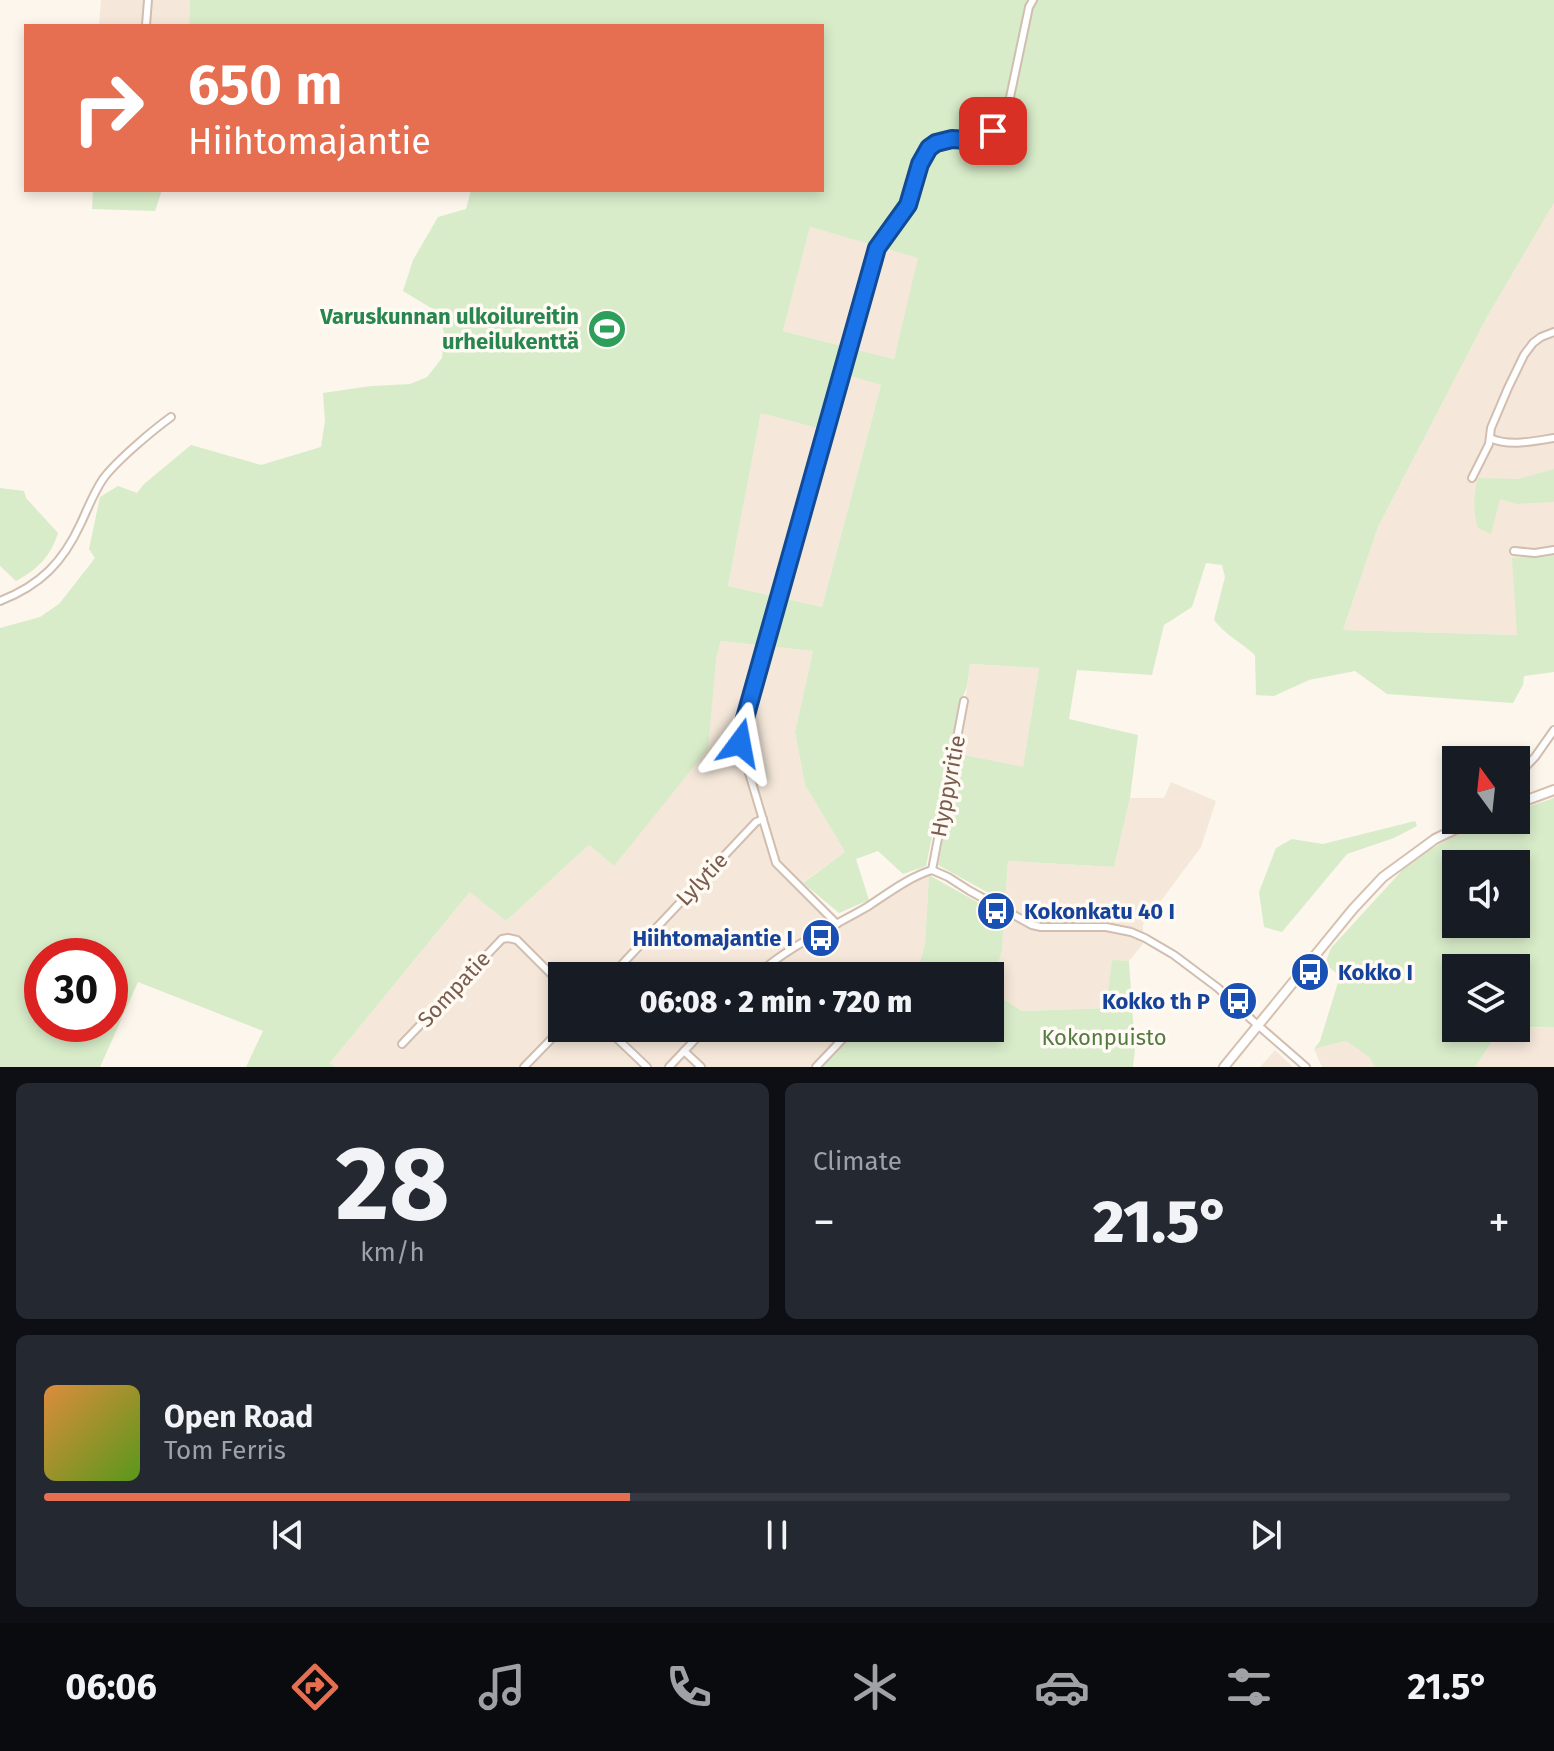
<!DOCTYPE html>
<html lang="en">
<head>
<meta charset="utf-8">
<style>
	:root { --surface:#171b24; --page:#242831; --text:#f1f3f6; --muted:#9ea1a6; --line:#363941; --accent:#e76f51 }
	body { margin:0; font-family:"Fira Sans",sans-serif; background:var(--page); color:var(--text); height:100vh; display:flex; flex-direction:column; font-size:30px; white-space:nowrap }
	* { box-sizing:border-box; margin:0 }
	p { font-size:26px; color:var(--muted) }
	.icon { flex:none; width:44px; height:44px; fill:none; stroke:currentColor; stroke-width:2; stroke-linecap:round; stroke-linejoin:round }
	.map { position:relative; height:1067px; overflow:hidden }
	.panel { display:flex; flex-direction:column; gap:16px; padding:16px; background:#0d0f14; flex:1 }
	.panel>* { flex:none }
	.top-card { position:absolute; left:24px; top:24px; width:800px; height:168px; border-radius:0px; box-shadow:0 4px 12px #0003; background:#e76f51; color:#fff; overflow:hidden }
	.needle { width:52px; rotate:345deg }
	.controls { position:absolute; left:1442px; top:746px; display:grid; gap:16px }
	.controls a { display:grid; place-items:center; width:88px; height:88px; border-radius:0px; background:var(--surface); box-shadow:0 4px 12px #0003; font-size:40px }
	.speed { position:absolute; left:24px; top:938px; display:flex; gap:16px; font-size:40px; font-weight:700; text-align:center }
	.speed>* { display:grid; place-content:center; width:104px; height:104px; border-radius:50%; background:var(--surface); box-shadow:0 4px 12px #0003; line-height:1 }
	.speed .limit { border:12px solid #d22; background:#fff; color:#111 }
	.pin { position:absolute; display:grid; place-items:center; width:68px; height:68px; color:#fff; margin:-34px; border-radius:16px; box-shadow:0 4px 12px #0006 }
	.me { position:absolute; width:88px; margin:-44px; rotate:13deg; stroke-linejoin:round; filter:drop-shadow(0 0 6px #0008) }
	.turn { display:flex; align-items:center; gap:28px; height:168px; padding:0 32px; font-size:36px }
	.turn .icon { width:104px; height:104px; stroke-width:2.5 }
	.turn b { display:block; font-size:56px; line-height:68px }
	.big { font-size:60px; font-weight:800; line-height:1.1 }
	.panel .widget { flex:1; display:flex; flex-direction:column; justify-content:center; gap:12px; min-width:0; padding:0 28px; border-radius:12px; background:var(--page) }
	.panel .dial { align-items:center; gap:0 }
	.dial b { font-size:104px; line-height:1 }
	.song { display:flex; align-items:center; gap:24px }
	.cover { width:96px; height:96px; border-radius:12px; background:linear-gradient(135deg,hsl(30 70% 55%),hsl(90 70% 35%)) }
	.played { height:8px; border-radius:4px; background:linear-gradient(90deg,var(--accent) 40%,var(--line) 40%) }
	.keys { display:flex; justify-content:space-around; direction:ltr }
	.heat { display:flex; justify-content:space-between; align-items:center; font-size:44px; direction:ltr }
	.panel .tiles { flex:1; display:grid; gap:16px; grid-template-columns:1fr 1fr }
	.widget:last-child { grid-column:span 2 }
	.trip { position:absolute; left:548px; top:962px; width:456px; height:80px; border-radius:0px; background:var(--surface); box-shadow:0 4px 12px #0003; font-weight:800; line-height:80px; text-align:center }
	.tab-bar { display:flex; height:128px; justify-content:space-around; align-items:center; background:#090b0e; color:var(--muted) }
	.tab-bar .icon { width:56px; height:56px }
	.tab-bar .current { color:var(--accent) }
	.tab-bar b { font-size:36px; color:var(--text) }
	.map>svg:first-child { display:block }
</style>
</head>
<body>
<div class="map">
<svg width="1554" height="1067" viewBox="0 0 1554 1067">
	<rect width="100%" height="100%" fill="#fdf6ec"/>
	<!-- residential -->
	<g fill="#f5e8da">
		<polygon points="101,0 190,0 189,26 99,26"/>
		<polygon points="1554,203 1554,636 1343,630 1378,527 1487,317"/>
		<polygon points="810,227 919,258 894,359 783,331"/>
		<polygon points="837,371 881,385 822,607 728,586 761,413"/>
		<polygon points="721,641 813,651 795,732 805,785 845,852 798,886 837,923 906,883 929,875 925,944 916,976 562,976 562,1028 853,1028 816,1067 335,1067 330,1063 471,891 506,921 589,845 614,866 716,659"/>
		<polygon points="970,664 1039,668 1023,768 959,754"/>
		<polygon points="1171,782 1216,801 1201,847 1143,925 1143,944 1129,961 1112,961 1107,1008 1022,1011 990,991 1002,951 1008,861 1114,867 1130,798 1164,798"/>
		<polygon points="1554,1027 1554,1067 1475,1067 1501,1028"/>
		<polygon points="1346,1041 1369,1057 1375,1067 1322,1067 1314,1049"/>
		<polygon points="1275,1050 1293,1067 1260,1067"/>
	</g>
	<!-- green -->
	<g fill="#d8ecc9" fill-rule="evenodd">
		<path d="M 190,0 L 1554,0 L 1554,203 L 1487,317 L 1378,527 L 1343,630 L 1517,635 L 1512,558 L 1554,555 L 1554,672 L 1524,676 L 1523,685 L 1513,703 L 1387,694 L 1355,671 L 1309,680 L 1274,696 L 1256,695 L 1255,655 C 1242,643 1225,635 1214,620 L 1225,577 L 1222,565 L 1206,563 L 1192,607 L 1164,625 L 1152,675 L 1077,670 L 1069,719 L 1138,735 L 1130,798 L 1114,867 L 1008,861 L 1005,902 L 938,865 L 959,754 L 1023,767 L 1039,668 L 970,664 L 967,687 L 959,706 L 926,866 L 903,874 L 878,851 L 856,859 L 869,900 L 839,913 L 803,883 L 845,852 L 805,785 L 795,732 L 813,651 L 721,641 L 716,659 L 708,749 L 614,866 L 589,845 L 506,921 L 470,892 L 330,1063 L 335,1067 L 246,1067 L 263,1031 L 138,982 L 100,1067 L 0,1067 L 0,628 L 40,617 L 59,604 L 95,558 L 89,549 L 100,497 L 118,486 L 137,493 L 144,484 L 191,445 L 261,465 L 321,447 L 325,421 L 323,393 L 371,386 L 410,384 L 427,377 L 442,358 L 444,332 L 436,311 L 403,291 L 413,260 L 438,217 L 466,209 L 471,190 L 822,190 L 822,26 L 189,26 ZM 810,227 L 918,258 L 894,359 L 783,331 ZM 837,372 L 881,385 L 822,607 L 728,586 L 761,413 L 822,429 ZM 42,956 L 110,956 L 110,1024 L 42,1024 Z"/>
		<polygon points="93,190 162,190 155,211 92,209"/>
		<path d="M 1554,469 L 1554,502 L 1517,504 L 1500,499 L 1491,534 L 1478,528 C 1473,510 1473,495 1478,478 L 1519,479 Z"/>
		<path d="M 0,488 L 24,491 L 26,498 L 58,533 C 51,556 37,570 16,581 L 0,566 Z"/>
		<path d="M 1554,798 L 1554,1027 L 1516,1027 L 1516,968 L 1456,968 L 1456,1028 L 1501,1028 L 1475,1067 L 1375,1067 L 1369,1057 L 1346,1041 L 1314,1049 L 1320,1041 L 1340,976 L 1325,964 L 1331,948 L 1407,865 L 1426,852 L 1452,837 L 1491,820 L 1516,820 L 1516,811 ZM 1456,864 L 1516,864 L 1516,924 L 1456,924 Z"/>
		<polygon points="1415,821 1417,826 1394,838 1347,854 1282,932 1264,927 1259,892 1276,848 1292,839 1323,844"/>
		<polygon points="929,875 1004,917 1002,951 990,990 990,976 916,976 925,944"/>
		<polygon points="1112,960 1129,961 1135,1049 1133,1067 816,1067 853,1028 990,1028 990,991 1022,1011 1106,1008"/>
	</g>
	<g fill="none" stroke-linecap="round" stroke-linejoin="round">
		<!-- street casing -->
		<g stroke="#d1beb0" stroke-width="10">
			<g id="street">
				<polyline points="146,25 148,0"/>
				<path d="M 1490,438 C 1509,447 1534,441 1554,438"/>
				<polyline points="1472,478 1489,444 1491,428 1508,388 1524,355 1533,343 1541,337 1554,332"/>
				<polyline points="1514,551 1535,553 1554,550"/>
				<path d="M 0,601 C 41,585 63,562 81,523 C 88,508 94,492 103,479 C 116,461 153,430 171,417"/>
				<polyline points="1516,777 1535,757 1554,730"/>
				<polyline points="932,870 964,701"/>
				<path d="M 837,924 L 776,863 L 740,743 L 740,736 L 877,248 C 887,235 899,221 907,207 C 916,189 914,163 929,148 C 939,138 953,141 965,140 C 979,139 994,130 1005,121 L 1029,7 L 1033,0"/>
				<polyline points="611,976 756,822 763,819"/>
				<path d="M 756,976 C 788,946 829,929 867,907 C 887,894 909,877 932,870 L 948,877 L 970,891 L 1032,925 L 1041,927 L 1106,927 L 1131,932 L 1145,938 L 1174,955 L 1218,988 L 1252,1020 L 1306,1067"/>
				<polyline points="606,1028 647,1067"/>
				<polyline points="402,1044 502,939 508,938 517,940 562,985"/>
				<polyline points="684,1051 701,1067"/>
				<polyline points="524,1067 562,1028"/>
				<polyline points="669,1067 706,1028"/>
				<polyline points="816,1067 853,1028"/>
			</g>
		</g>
		<!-- secondary casing -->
		<g stroke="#d6c0b0" stroke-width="12">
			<g id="secondary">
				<polyline points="1516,804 1554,790"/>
				<polyline points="1224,1067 1353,909 1383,877 1435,839 1474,820"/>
			</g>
		</g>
		<!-- street -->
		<use href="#street" stroke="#fff" stroke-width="6"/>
		<!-- secondary -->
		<use href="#secondary" stroke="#fff" stroke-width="8"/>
	</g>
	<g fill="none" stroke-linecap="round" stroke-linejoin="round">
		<!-- route casing -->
		<g stroke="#114b97" stroke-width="20">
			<polyline id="route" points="740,743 740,736 877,248 908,205 920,164 929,148 936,143 952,139 967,140 993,131"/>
		</g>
		<!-- route -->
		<use href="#route" stroke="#1a73e8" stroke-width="14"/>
	</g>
	<!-- icons -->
	<defs>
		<g id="stadium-disc" transform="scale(2)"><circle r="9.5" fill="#2e9e5b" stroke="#fffaf3"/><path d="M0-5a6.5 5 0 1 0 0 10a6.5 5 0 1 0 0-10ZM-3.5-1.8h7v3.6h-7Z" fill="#fff"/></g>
		<g id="bus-disc" transform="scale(2)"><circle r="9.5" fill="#1a4fb4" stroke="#fffaf3"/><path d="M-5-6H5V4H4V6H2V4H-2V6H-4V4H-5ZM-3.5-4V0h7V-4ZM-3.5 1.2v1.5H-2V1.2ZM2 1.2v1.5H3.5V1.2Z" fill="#fff"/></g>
	</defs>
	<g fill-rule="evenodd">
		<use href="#stadium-disc" x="607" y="329"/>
		<use href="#bus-disc" x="996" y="911"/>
		<use href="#bus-disc" x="821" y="938"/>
		<use href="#bus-disc" x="1310" y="972"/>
		<use href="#bus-disc" x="1238" y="1001"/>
	</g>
	<g text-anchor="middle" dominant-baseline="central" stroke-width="7" stroke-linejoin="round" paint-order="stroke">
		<!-- leisure labels -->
		<g font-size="22" font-weight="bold" fill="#27864d" stroke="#fffaf3" text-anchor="end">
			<text x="579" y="316">Varuskunnan ulkoilureitin<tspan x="579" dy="25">urheilukenttä</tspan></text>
		</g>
		<!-- street labels -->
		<g font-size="22" fill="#7a5c4d" stroke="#fffaf3">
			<text transform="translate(948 786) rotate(-79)">Hyppyritie</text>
			<text transform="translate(702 879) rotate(-47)">Lylytie</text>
			<text transform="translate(454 989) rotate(-47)">Sompatie</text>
		</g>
		<!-- transit labels -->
		<g font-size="22" font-weight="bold" fill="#164399" stroke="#fffaf3" text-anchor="start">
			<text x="1024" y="911">Kokonkatu 40 I</text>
			<text x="793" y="938" text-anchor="end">Hiihtomajantie I</text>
			<text x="1338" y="972">Kokko I</text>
			<text x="1210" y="1001" text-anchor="end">Kokko th P</text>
		</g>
		<!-- park labels -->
		<g font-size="22" fill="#537a41" stroke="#fffaf3">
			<text x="1104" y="1037">Kokonpuisto</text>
		</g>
	</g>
</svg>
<div class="controls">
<a><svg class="needle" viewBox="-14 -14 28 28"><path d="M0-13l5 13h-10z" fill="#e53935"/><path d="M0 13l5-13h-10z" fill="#9ea1a6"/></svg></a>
<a><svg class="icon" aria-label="sound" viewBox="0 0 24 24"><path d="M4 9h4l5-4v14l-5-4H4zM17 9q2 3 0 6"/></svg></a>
<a><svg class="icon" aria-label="layers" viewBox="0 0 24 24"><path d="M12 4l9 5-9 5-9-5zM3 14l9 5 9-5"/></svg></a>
</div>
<div class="speed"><div class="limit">30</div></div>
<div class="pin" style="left:993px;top:131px;background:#d93025"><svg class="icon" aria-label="arrive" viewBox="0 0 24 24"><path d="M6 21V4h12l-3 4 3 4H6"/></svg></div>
<svg class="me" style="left:740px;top:743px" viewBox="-20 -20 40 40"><path d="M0-17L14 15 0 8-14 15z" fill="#1a73e8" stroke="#fff" stroke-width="4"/></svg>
<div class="trip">06:08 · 2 min · 720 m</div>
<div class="top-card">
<div class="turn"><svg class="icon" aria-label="right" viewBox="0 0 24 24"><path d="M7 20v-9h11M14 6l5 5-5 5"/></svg><div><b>650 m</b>Hiihtomajantie</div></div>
</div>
</div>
<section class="panel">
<div class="tiles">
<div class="widget dial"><b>28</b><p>km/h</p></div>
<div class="widget"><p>Climate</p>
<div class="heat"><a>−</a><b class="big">21.5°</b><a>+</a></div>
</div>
<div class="widget">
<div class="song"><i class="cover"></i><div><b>Open Road</b><p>Tom Ferris</p></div></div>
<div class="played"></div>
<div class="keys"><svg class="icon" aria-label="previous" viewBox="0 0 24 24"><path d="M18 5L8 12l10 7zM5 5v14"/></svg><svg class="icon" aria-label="pause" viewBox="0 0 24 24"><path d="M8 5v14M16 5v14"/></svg><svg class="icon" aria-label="next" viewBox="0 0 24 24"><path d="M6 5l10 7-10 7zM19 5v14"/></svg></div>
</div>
</div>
</section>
<nav class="tab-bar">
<b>06:06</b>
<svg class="icon current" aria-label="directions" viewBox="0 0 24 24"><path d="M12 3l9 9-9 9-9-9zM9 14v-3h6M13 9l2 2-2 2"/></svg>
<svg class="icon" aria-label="music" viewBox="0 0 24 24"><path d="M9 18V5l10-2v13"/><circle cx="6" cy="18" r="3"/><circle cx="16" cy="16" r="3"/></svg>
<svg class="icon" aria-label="phone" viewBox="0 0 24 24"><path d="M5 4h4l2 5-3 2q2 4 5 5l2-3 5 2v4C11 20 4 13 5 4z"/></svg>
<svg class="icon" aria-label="climate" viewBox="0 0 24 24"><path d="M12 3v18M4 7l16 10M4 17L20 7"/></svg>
<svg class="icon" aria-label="car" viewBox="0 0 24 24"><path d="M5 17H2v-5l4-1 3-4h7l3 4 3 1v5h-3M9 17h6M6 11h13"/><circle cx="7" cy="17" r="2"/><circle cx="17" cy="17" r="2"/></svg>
<svg class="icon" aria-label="filters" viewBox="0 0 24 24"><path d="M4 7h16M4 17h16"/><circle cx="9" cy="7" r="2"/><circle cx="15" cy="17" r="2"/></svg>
<b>21.5°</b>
</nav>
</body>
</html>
